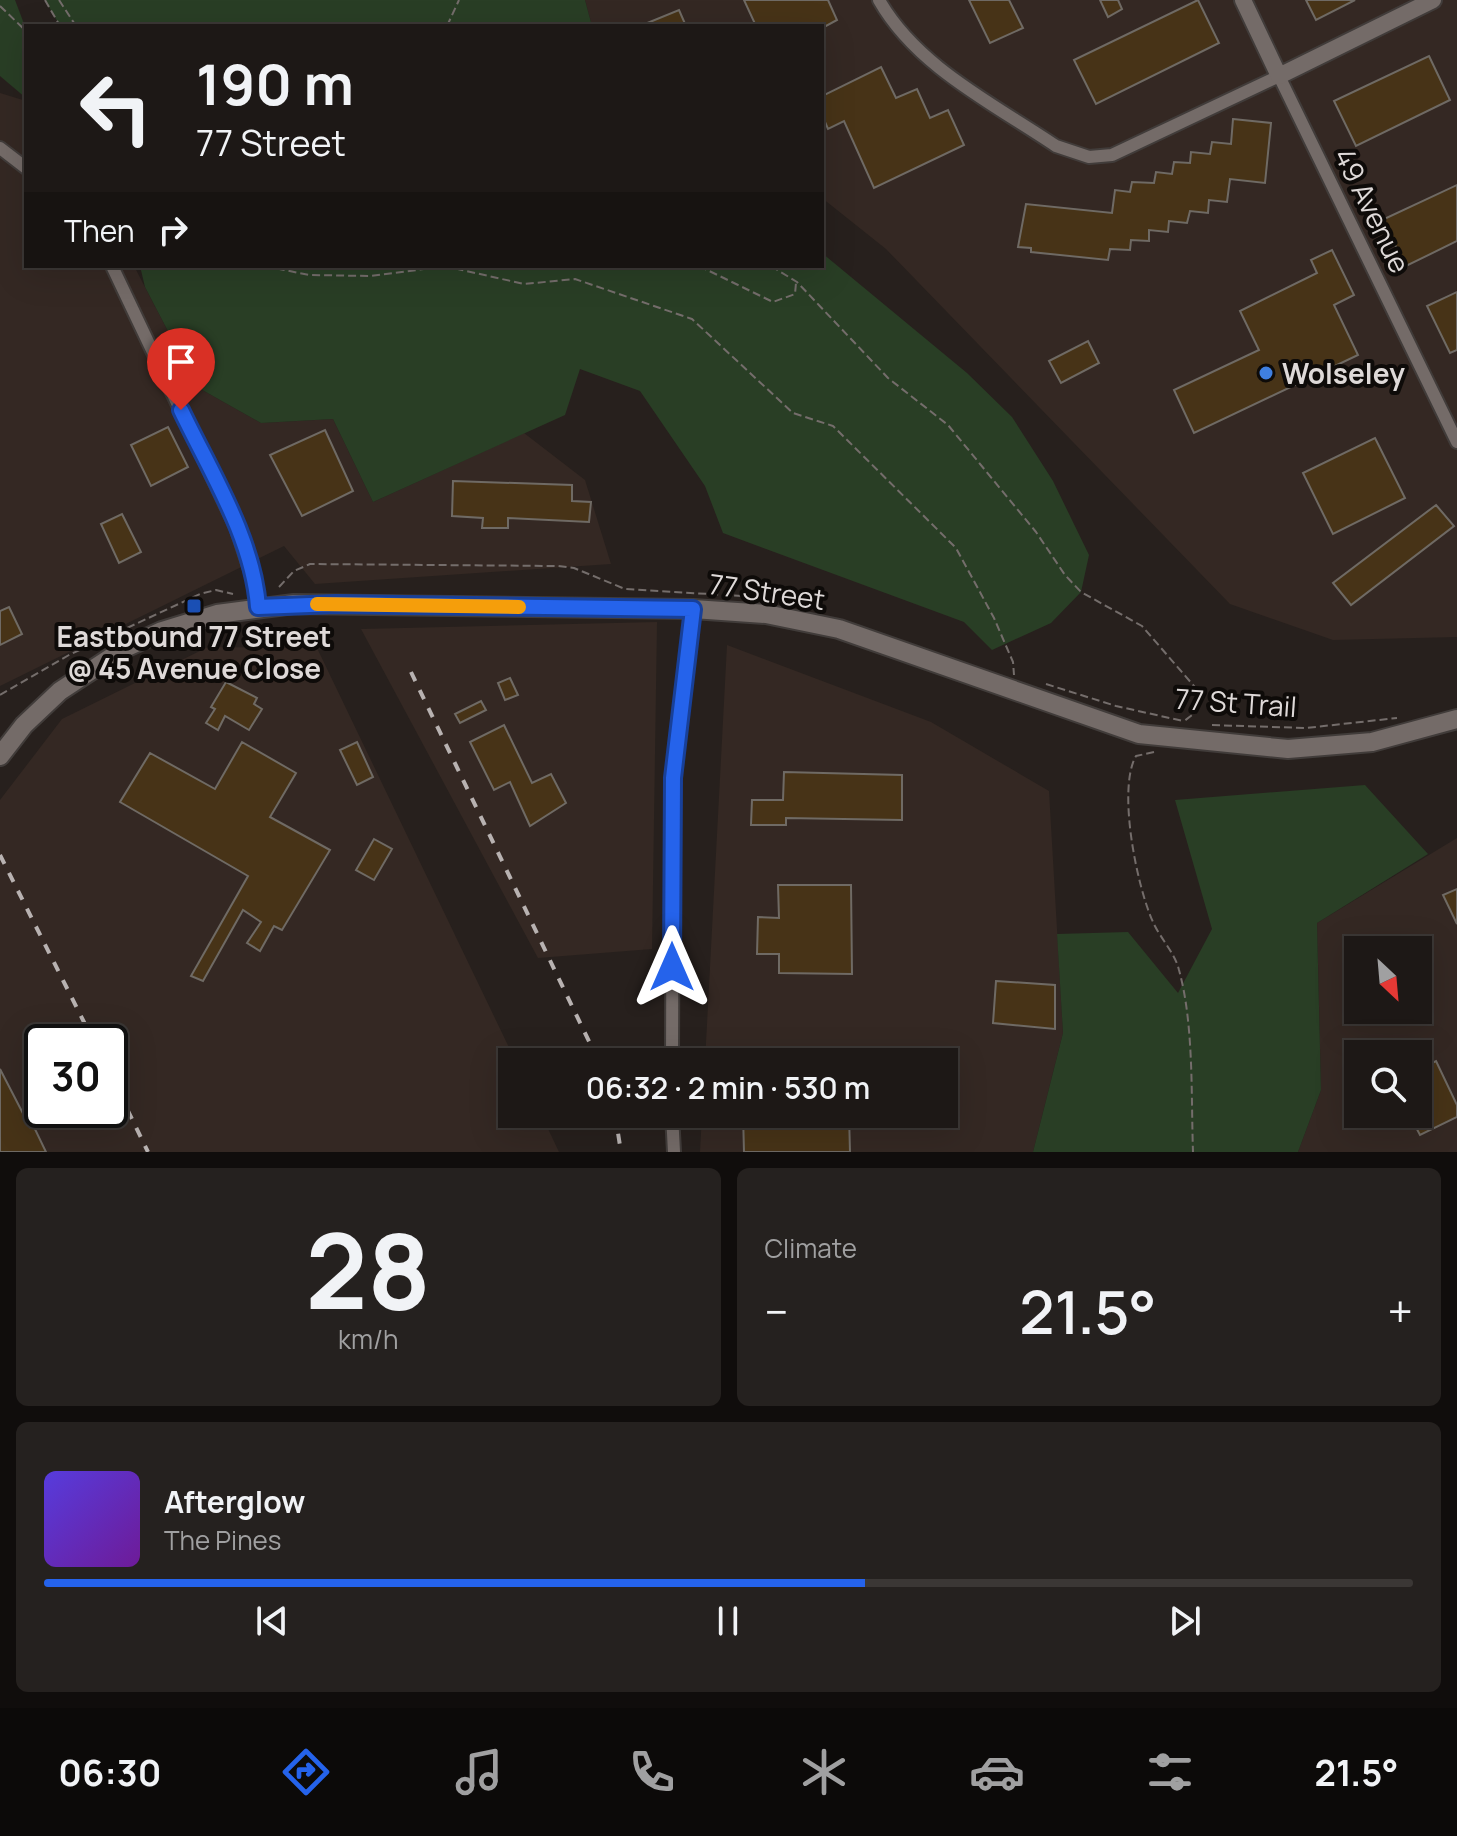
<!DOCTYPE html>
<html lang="en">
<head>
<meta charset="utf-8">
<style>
	:root { --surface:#1d1816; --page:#25211f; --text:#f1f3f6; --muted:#a0a0a1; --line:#3b3735; --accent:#2563eb }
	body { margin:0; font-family:Manrope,sans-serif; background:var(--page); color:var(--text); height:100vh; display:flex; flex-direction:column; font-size:30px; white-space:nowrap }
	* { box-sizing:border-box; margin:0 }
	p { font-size:26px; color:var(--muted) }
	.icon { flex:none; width:44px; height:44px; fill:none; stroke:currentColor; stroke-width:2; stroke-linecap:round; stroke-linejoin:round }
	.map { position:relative; height:1152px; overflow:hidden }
	.side { display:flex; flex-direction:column; gap:16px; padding:16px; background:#100d0c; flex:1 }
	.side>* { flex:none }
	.guide { position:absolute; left:24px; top:24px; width:800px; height:244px; border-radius:0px; box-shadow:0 8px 32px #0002,0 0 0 2px var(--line); background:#1d1816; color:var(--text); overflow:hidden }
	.needle { width:52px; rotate:154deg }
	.tools { position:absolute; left:1344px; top:936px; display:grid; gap:16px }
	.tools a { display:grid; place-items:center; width:88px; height:88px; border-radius:0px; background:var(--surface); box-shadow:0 8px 32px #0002,0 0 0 2px var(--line); font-size:40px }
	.speed { position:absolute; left:24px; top:1024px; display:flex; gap:16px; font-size:40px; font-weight:700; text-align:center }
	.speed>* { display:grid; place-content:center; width:104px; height:104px; border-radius:50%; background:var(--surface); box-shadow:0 8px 32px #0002,0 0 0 2px var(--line); line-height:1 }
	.speed .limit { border:4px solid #111; border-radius:12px; background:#fff; color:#111 }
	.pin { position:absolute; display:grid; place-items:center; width:68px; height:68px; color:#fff; margin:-82px -34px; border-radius:50% 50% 50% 0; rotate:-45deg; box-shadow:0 0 8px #0007 }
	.pin .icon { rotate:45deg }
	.me { position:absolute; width:88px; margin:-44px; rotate:0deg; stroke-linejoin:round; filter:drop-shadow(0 0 6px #0008) }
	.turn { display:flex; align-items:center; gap:28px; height:168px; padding:0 40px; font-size:36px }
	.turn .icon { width:104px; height:104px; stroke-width:2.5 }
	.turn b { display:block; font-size:56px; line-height:68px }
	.then { display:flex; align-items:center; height:76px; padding:0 40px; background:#0003; gap:16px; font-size:30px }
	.big { font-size:60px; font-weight:600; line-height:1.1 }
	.side .tile { flex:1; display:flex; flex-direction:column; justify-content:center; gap:12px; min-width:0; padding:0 28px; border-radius:12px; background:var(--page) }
	.side .dial { align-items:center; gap:0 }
	.dial b { font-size:104px; line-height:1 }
	.song { display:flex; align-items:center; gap:24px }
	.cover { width:96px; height:96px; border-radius:12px; background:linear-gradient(135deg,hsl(250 70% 55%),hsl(280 70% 35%)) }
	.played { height:8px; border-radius:4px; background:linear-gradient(90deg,var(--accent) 60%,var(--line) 60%) }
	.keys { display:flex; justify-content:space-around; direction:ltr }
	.heat { display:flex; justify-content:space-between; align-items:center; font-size:44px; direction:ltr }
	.side .tiles { flex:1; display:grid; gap:16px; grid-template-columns:1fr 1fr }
	.tile:last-child { grid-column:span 2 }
	.trip { position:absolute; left:498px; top:1048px; width:460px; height:80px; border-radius:0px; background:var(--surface); box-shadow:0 8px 32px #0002,0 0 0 2px var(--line); font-weight:600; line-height:80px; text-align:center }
	.dock { display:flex; height:128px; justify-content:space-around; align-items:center; background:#0c0a09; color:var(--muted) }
	.dock .icon { width:56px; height:56px }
	.dock .active { color:var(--accent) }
	.dock b { font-size:36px; color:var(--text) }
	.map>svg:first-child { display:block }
</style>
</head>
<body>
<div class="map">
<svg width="1457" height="1152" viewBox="0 0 1457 1152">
	<rect width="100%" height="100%" fill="#27201d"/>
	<!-- built -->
	<g fill="#342823" fill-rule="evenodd">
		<polygon points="585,0 1457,0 1457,637 1333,640 1230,604 886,249 822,198 822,26 592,26"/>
		<polygon points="0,93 26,101 26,266 134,266 197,387 261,423 333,419 373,502 524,433 585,480 611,564 315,584 284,546 0,686"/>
		<polygon points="657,622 652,949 538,958 361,629"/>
		<polygon points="727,645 931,722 1049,791 1063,1033 1033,1152 700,1152 702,1114 944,1114 944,1062 705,1062"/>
		<path d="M 208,647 L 317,648 L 516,1062 L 512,1062 L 512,1114 L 541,1114 L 559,1152 L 0,1152 L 0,800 L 62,719 ZM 42,1042 L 110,1042 L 110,1110 L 42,1110 Z"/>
		<path d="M 1457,838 L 1457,1152 L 1298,1152 L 1321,1090 L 1317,923 ZM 1358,950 L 1418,950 L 1418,1010 L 1358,1010 ZM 1358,1054 L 1418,1054 L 1418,1114 L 1358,1114 Z"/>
	</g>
	<!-- green -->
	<g fill="#293e25">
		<polygon points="0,0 15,0 26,29 26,98 0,76"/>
		<polygon points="45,0 585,0 592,26 60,26"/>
		<polygon points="822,253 967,373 1012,417 1053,481 1089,555 1081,592 1051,623 992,650 964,622 723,533 705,486 640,391 580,369 565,415 373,502 333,419 261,423 197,387 145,287 140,266 822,266"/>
		<polygon points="1365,785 1428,854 1317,923 1321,1090 1298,1152 1033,1152 1063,1033 1057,934 1128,932 1178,993 1212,929 1175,800"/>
	</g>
	<!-- building -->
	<g fill="#473317" stroke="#6f6a64" stroke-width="2">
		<polygon points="744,0 828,0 837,20 826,26 756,26"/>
		<polygon points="969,0 1009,0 1023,28 990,43"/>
		<polygon points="1100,0 1118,0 1122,9 1108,17"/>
		<polygon points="1198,0 1219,43 1096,104 1074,60"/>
		<polygon points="1306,0 1355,0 1316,20"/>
		<polygon points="679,10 686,26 640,26"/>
		<polygon points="1429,56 1450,100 1356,146 1334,101"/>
		<polygon points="881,67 896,98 917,89 930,118 948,110 964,145 874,188 844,121 828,129 822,115 822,96"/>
		<polygon points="1233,119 1271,123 1265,183 1230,179 1227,202 1209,200 1208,213 1190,211 1187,223 1169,221 1168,232 1149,230 1149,241 1131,240 1130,250 1110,249 1108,260 1031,252 1031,248 1018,247 1026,204 1112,213 1115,190 1130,192 1132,182 1154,183 1156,172 1172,174 1174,162 1190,163 1191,152 1210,154 1212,142 1231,144"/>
		<polygon points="1457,185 1457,241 1406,266 1382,220"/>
		<polygon points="1332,250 1354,295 1334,305 1358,355 1194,433 1174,390 1259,350 1240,311 1317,273 1311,260"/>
		<polygon points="1457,292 1457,350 1450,353 1427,306"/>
		<polygon points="1088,341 1099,363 1061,383 1049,361"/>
		<polygon points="168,427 188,467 151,486 131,445"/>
		<polygon points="325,430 353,491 302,516 270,455"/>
		<polygon points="1375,438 1405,498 1333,534 1303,473"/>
		<polygon points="453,481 572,485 572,501 591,502 589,522 508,518 508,528 482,528 483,518 452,516"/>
		<polygon points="1436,505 1454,526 1351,605 1333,583"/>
		<polygon points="122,514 141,552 119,563 101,524"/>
		<polygon points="9,607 22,634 0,645 0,611"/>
		<polygon points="510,678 518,695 505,700 498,683"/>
		<polygon points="226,682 257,698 254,704 262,709 249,730 225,716 218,730 206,723 215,709 211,707"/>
		<polygon points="481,701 486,710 460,723 455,714"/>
		<polygon points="504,725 532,783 551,774 566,803 530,826 510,782 494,790 470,742"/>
		<polygon points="242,742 296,773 270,817 330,850 282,930 274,926 260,951 247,943 261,922 243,910 203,981 191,976 248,876 120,802 150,753 215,789"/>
		<polygon points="357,742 373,777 357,785 340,750"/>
		<polygon points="784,772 902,775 902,820 786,818 786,825 751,825 752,800 783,800"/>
		<polygon points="374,839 392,849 374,880 356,870"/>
		<polygon points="778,885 851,885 852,974 779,973 779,954 757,954 758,917 779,918"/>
		<polygon points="1457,889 1457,924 1443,895"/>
		<polygon points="996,981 1055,985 1055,1029 993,1023"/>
		<polygon points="1436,1061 1457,1105 1457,1117 1420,1135 1409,1114 1418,1114 1418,1070"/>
		<polygon points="0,1069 30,1127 33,1125 46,1152 0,1152"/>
		<polygon points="743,1114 849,1114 850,1152 744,1152"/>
	</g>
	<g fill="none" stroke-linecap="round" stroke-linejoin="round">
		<!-- minor casing -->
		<g stroke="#413c3a" stroke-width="16">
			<g id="minor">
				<path d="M 879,0 C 917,67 994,104 1056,146 L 1089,157 L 1112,155 L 1279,76 L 1457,442"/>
				<polyline points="0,148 26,168"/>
				<polyline points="112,266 236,527 257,591 258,607"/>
				<polyline points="672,1062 673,778 693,609"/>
				<polyline points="672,1114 674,1152"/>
			</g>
		</g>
		<!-- tertiary casing -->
		<g stroke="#413c3a" stroke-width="20">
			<polyline id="tertiary" points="1243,0 1279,76 1433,0"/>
		</g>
		<!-- secondary casing -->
		<g stroke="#413c3a" stroke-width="22">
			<polyline id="secondary" points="0,756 24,725 60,691 127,647 162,631 217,614 294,604 693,609 766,614 839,629 1139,734 1288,749 1372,742 1457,719"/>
		</g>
		<!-- path -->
		<g stroke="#746d6b" stroke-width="2" stroke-dasharray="8 4" stroke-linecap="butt">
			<polyline points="45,0 60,26"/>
			<polyline points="59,0 76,26"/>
			<polyline points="0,6 26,31"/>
			<polyline points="447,26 459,0"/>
			<polyline points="265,266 309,275 371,276 432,268 453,268 524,284 575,279 692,319 793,413 833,426 956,548 994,618 1013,662 1014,675"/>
			<polyline points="699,266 773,302 795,294 796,283"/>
			<polyline points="771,266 797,282 888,378 948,425 1036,532 1065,575 1081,592 1142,626 1200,693 1196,712 1183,722"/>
			<polyline points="279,587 294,571 310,564 558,566 574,568 625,589 742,596"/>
			<polyline points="1046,684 1116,706 1183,721"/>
			<polyline points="0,695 69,655 200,594 216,590 233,594"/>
			<polyline points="1212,725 1306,728 1397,718"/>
			<path d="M 1154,752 L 1136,756 C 1117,789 1137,887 1153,922 C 1160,938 1175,953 1179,970 C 1194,1024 1191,1096 1193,1152"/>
		</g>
		<!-- minor -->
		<use href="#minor" stroke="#746b68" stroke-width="12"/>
		<!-- tertiary -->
		<use href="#tertiary" stroke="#746b68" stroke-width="16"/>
		<!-- secondary -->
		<use href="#secondary" stroke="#746b68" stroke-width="18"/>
		<!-- rail -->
		<g stroke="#b8b2b1" stroke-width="4" stroke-dasharray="10 10" stroke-linecap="butt">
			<polyline points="411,672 599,1062"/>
			<polyline points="0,855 94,1042"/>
			<polyline points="110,1074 148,1152"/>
			<polyline points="615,1114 621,1152"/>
		</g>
	</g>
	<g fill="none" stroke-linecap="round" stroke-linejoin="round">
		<!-- route casing -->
		<g stroke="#184099" stroke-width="20">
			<path id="route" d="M 181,410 C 210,471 253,538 258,607 L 336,604 L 693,609 L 673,778 L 672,967"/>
		</g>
		<!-- route -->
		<use href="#route" stroke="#2563eb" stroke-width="14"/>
		<!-- slow -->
		<polyline stroke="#f59e0b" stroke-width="14" points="317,604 519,607"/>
	</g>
	<!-- markers -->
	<circle fill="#3f7fe0" stroke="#0e0b09" stroke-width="3" cx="1266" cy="373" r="8"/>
	<rect fill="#1a4fb4" stroke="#0e0b09" stroke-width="3" x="186" y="598" width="16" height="16" rx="4"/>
	<g text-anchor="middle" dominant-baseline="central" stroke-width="8" stroke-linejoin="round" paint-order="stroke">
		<!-- street labels -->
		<g font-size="28" fill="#ded9d8" stroke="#0e0b09">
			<text transform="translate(1373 210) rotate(64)">49 Avenue</text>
			<text transform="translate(767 591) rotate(8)">77 Street</text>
			<text transform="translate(1236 702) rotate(4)">77 St Trail</text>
		</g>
		<!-- poi labels -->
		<g font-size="28" font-weight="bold" fill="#ded9d8" stroke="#0e0b09" text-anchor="start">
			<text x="1282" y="373">Wolseley</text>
			<text x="194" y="636" text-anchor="middle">Eastbound 77 Street<tspan x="194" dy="32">@ 45 Avenue Close</tspan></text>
		</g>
	</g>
</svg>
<div class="tools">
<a><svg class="needle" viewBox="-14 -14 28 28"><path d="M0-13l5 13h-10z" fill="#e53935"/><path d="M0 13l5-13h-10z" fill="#a0a0a1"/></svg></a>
<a><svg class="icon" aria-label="search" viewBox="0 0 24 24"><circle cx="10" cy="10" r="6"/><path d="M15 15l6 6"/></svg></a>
</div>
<div class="speed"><div class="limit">30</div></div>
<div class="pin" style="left:181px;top:410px;background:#d93025"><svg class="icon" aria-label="arrive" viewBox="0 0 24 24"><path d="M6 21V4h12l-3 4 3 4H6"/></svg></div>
<svg class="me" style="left:672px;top:967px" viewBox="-20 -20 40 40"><path d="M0-17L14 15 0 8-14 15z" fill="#2563eb" stroke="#fff" stroke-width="4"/></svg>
<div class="trip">06:32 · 2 min · 530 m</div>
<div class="guide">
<div class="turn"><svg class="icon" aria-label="left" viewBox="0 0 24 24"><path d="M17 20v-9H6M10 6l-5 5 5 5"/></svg><div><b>190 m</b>77 Street</div></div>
<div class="then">Then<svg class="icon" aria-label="right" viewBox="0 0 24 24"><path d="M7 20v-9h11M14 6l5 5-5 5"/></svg></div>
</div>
</div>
<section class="side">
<div class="tiles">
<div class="tile dial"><b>28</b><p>km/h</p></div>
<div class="tile"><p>Climate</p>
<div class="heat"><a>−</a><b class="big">21.5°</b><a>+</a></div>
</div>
<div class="tile">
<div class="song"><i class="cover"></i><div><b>Afterglow</b><p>The Pines</p></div></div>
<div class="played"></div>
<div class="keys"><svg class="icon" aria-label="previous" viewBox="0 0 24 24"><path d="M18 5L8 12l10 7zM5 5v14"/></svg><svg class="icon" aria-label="pause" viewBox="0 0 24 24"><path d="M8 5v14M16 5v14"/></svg><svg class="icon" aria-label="next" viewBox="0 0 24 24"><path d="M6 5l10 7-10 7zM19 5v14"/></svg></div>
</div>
</div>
</section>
<nav class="dock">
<b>06:30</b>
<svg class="icon active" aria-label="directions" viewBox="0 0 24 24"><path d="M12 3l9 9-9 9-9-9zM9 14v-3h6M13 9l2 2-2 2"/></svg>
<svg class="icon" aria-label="music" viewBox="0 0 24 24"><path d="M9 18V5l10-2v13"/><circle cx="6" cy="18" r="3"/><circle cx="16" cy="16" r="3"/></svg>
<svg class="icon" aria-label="phone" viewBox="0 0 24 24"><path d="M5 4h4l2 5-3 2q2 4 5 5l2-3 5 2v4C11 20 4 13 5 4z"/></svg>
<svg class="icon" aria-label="climate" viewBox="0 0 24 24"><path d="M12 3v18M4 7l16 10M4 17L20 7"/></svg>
<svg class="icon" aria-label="car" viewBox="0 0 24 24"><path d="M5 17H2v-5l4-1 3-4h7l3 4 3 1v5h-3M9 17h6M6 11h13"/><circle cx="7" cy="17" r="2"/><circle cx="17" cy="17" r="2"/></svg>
<svg class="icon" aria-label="filters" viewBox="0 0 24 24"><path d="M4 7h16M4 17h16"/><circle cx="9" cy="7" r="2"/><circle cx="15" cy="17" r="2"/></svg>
<b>21.5°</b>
</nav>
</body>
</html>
